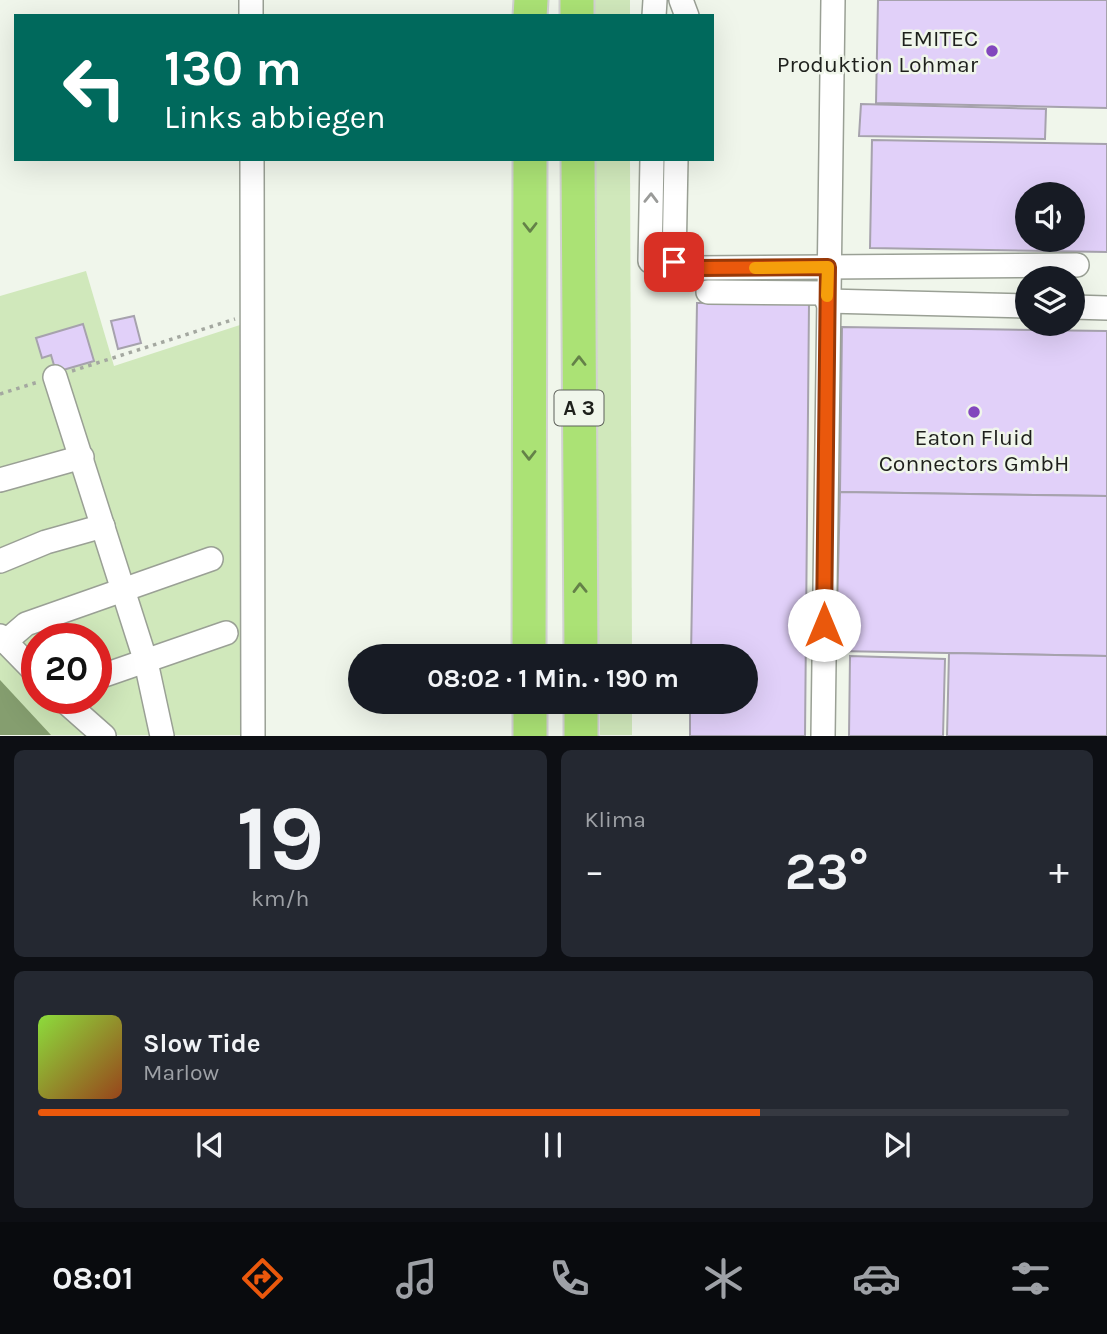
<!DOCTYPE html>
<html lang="de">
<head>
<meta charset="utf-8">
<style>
	:root { --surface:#171b24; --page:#242831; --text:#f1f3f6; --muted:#9ea1a6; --line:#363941; --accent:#ea580c }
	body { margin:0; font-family:Karla,sans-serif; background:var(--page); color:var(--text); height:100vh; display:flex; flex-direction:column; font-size:26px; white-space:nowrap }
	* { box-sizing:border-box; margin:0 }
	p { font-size:23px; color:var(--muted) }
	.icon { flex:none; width:38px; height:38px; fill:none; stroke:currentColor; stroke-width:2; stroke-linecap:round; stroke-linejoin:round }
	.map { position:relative; height:736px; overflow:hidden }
	.sheet { display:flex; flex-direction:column; gap:14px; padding:14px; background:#0d0f14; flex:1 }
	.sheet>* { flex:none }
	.banner { position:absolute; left:14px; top:14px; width:700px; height:147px; border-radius:0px; box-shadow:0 7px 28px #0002; background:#00695c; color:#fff; overflow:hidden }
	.buttons { position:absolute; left:1015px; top:182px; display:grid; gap:14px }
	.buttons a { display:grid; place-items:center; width:70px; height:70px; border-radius:50%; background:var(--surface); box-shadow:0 7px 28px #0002; font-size:35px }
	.speed { position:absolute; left:21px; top:623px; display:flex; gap:14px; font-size:35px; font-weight:700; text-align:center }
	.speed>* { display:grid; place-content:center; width:91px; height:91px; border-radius:50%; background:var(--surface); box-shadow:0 7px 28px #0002; line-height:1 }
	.speed .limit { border:10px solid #d22; background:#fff; color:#111 }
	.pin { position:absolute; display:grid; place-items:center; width:60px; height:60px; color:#fff; margin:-30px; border-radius:14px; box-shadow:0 4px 10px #0006 }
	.me { position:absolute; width:77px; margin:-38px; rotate:0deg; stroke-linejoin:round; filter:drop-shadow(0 0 5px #0008) }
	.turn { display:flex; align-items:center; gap:24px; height:147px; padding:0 35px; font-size:32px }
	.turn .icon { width:91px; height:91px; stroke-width:2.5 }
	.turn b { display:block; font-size:49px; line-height:60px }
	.big { font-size:52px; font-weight:700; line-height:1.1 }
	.sheet .widget { flex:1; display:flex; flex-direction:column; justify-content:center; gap:10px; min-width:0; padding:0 24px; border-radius:10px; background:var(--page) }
	.sheet .dial { align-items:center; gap:0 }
	.dial b { font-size:91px; line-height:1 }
	.song { display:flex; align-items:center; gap:21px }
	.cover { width:84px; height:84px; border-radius:10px; background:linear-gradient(135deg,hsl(90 70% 55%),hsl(20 70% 35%)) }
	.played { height:7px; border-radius:4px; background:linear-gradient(90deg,var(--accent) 70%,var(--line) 70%) }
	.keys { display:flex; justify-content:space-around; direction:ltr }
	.heat { display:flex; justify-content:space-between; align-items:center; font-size:38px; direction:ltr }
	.sheet .tiles { flex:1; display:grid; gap:14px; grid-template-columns:1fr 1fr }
	.widget:last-child { grid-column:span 2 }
	.trip { position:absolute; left:348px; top:644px; width:410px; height:70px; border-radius:35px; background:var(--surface); box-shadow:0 7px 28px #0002; font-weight:700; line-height:70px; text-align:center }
	.dock { display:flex; height:112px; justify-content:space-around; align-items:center; background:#090b0e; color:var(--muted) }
	.dock .icon { width:49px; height:49px }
	.dock .current { color:var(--accent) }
	.dock b { font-size:32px; color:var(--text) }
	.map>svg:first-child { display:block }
</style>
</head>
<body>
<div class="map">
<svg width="1107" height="736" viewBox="0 0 1107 736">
	<rect width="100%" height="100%" fill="#f0f6eb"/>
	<!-- green -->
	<g fill="#d0e8bb" fill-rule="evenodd">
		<rect x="592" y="0" width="38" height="16"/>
		<polygon points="592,159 630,159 632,656 599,656"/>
		<path d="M 86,271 L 114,366 L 243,324 L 245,735 L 0,735 L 0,296 ZM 37,639 L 96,639 L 96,698 L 37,698 Z"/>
		<rect x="600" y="702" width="32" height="33"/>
	</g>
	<!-- water -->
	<polygon fill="#859e6f" points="0,680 51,735 0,735"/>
	<!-- building -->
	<g fill="#e1d0f9" stroke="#a6a2ad" stroke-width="2" fill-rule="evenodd">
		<polygon points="878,0 1107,0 1107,108 876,103"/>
		<polygon points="861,104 1046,109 1045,139 859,136"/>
		<path d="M 872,140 L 1107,144 L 1107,252 L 870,248 ZM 1027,194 L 1073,194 L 1073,240 L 1027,240 Z"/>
		<polygon points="697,303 809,303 805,736 690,736 690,702 746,702 746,656 691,656"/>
		<polygon points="134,316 141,343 118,349 111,321"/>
		<polygon points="83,324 94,361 56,372 51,355 42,358 36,338"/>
		<polygon points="842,327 1107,331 1107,496 840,492"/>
		<polygon points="840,492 1107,496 1107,656 836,651"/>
		<polygon points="949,653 1107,656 1107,736 947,736"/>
		<polygon points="850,656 945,659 943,736 849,736"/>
	</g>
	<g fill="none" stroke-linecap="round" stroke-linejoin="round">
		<!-- minor casing -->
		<g stroke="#9aa095" stroke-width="26">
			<g id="minor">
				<polyline points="251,0 251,16"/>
				<polyline points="681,0 687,16"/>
				<polyline points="654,16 655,0"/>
				<polyline points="252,159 253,736"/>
				<polyline points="652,159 650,261 674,263 676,159"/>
				<polyline points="674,263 696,268 1077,265"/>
				<polyline points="708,292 827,293"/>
				<polyline points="827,301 1027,306"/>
				<polyline points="1073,307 1107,308"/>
				<polyline points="55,377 146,662 162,736"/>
				<polyline points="0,480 82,457"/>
				<polyline points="0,561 46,542 103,526"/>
				<polyline points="0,636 37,674"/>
				<polyline points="5,642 26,624 211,559"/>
				<polyline points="96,678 226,633"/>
				<polyline points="61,698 104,736"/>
				<polyline points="823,736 833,0"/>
			</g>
		</g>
		<!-- highway casing -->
		<g stroke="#d2d2d2" stroke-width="37">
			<g id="highway">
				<polyline points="577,0 577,16"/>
				<polyline points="530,16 531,0"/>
				<polyline points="578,159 581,656"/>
				<polyline points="529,656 530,159"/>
				<polyline points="530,702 530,736"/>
				<polyline points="581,736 581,702"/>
			</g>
		</g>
		<!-- path -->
		<g stroke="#a4a8a0" stroke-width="3.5" stroke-dasharray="3.5 5" stroke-linecap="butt">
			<polyline points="72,371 235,319"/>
			<polyline points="0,394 38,382"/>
		</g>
		<!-- minor -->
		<use href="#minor" stroke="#fff" stroke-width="23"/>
		<!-- highway -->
		<use href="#highway" stroke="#abe275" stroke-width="33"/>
	</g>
	<!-- one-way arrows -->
	<defs><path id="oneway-chevron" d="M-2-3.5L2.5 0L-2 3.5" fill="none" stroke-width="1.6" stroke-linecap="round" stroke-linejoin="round" transform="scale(1.75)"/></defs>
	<use stroke="#9a9b99" href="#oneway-chevron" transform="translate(651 198) rotate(-89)"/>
	<g stroke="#648148">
		<use href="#oneway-chevron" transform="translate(530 227) rotate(90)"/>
		<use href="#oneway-chevron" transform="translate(579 361) rotate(-90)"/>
		<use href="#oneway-chevron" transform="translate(529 455) rotate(90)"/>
		<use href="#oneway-chevron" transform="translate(580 588) rotate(-91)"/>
	</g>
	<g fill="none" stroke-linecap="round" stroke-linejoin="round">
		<!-- route casing -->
		<g stroke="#983908" stroke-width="18">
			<polyline id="route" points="674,262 696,268 828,267 824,625"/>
		</g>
		<!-- route -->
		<use href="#route" stroke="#ea580c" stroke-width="12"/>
		<!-- slow -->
		<polyline stroke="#f59e0b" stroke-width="12" points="755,268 828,267 827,296"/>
	</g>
	<!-- markers -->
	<g fill="#8247bd" stroke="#f0f6eb" stroke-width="2.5">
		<circle cx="992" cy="51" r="7"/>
		<circle cx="974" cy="412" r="7"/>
	</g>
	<g text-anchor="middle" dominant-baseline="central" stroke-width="5" stroke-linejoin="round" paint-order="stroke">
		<!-- shield labels -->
		<rect fill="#f0f6eb" stroke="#5d605a" stroke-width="2" x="554.5" y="390.5" width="49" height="35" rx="5"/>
		<g font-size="21" font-weight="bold" fill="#1e201c">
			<text x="579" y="408">A 3</text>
		</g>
		<!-- poi labels -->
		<g font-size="23" fill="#1e201c" stroke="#f0f6eb" text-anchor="end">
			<text x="978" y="38">EMITEC<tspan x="978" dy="26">Produktion Lohmar</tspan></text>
			<text x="974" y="437" text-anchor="middle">Eaton Fluid<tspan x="974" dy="26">Connectors GmbH</tspan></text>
		</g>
	</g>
</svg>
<div class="buttons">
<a><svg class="icon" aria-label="sound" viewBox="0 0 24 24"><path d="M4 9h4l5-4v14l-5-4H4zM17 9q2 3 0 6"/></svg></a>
<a><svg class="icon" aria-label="layers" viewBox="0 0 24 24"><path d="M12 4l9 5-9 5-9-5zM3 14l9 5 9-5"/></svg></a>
</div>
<div class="speed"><div class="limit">20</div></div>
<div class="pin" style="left:674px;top:262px;background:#d93025"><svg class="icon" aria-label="arrive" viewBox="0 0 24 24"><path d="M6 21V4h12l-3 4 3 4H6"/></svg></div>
<svg class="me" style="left:824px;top:625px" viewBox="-20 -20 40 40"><circle r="19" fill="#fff"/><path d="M0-13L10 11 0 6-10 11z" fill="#ea580c"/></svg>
<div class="trip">08:02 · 1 Min. · 190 m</div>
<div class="banner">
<div class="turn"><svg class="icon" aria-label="left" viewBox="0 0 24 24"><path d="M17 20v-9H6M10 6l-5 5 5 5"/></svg><div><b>130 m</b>Links abbiegen</div></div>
</div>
</div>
<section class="sheet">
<div class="tiles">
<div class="widget dial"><b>19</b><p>km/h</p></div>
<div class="widget"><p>Klima</p>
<div class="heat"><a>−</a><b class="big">23°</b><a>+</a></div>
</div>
<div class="widget">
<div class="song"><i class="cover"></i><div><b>Slow Tide</b><p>Marlow</p></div></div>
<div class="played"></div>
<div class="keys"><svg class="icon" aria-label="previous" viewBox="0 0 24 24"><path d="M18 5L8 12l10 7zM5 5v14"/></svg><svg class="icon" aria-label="pause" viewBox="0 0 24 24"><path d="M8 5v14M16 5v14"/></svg><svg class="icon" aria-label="next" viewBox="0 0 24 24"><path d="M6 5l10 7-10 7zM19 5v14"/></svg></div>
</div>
</div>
</section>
<nav class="dock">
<b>08:01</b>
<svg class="icon current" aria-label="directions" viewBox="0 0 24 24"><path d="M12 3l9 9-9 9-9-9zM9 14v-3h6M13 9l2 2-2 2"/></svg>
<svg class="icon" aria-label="music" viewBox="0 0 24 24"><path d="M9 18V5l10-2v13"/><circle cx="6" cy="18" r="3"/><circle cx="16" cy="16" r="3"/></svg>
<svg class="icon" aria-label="phone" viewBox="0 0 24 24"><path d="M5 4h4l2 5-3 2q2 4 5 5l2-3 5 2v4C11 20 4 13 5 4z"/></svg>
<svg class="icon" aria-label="climate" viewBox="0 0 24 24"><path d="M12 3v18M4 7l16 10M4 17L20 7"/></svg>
<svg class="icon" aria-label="car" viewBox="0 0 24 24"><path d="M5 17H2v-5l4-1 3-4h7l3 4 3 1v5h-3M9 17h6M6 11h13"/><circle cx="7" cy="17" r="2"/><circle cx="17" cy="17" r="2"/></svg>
<svg class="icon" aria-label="filters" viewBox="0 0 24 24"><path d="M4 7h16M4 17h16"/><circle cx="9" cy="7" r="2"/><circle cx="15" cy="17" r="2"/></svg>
</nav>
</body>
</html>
